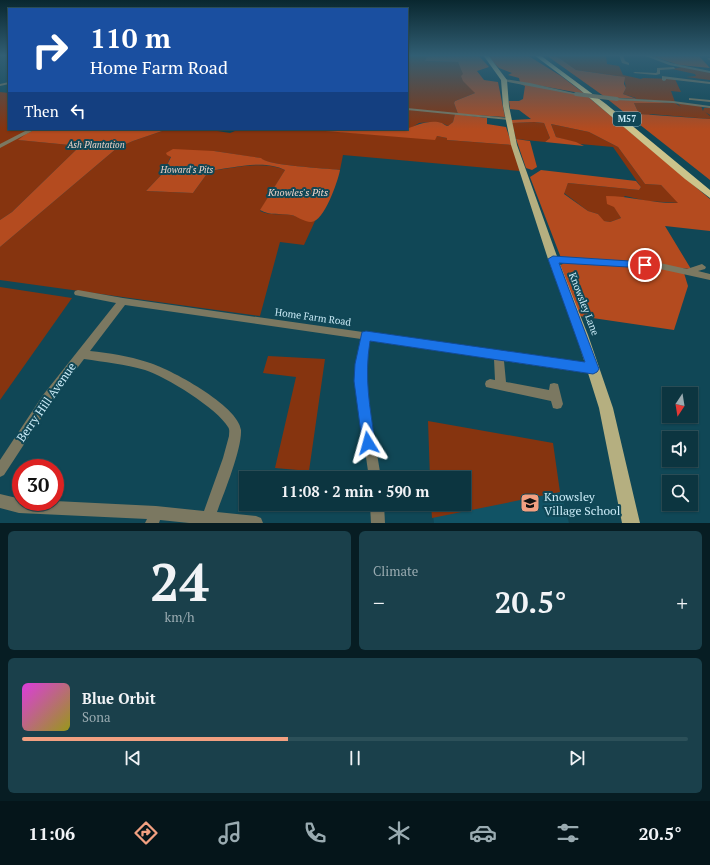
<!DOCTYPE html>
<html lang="en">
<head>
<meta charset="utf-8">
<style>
	:root { --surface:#0c3540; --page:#1a404b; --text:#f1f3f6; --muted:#9aabb1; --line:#2c5059; --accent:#f2a081 }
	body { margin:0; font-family:"PT Serif",serif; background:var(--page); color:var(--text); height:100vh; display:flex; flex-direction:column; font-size:15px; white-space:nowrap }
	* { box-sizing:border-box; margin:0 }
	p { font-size:13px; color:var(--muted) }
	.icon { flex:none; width:22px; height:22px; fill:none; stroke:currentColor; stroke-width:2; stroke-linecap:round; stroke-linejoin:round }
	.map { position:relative; height:523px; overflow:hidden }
	.details { display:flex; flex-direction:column; gap:8px; padding:8px; background:#071d23; flex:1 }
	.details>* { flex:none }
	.hud { position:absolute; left:8px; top:8px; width:400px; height:122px; border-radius:0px; box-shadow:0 1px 3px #0004,0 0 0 1px var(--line); background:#1a4fa0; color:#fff; overflow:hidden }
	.needle { width:26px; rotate:192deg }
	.fabs { position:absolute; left:662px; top:387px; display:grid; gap:8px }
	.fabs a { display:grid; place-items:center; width:36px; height:36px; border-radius:0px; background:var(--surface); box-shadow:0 1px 3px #0004,0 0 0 1px var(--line); font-size:20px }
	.speed { position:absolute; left:12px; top:459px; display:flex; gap:8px; font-size:20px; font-weight:700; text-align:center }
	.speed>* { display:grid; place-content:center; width:52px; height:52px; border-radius:50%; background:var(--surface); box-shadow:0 1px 3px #0004,0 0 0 1px var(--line); line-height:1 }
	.speed .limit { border:6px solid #d22; background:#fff; color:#111 }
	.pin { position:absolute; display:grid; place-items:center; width:34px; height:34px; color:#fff; margin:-17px; border:2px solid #fff; border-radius:50%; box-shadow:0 1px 4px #0007 }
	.me { position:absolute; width:44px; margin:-22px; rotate:352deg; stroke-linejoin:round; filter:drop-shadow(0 0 3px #0008) }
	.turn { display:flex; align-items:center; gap:14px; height:84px; padding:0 16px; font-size:18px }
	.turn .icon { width:52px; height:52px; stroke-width:2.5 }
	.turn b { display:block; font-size:28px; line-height:34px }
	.then { display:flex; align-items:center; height:38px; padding:0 16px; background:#0003; gap:8px; font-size:15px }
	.big { font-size:30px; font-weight:700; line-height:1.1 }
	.details .tile { flex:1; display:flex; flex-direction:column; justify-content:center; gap:6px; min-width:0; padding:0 14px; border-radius:6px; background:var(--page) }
	.details .dial { align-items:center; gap:0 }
	.dial b { font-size:52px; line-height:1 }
	.song { display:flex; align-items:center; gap:12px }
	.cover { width:48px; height:48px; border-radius:6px; background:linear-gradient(135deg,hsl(300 70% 55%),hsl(60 70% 35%)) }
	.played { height:4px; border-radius:2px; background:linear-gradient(90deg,var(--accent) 40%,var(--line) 40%) }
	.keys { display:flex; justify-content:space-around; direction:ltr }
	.heat { display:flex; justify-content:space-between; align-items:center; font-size:22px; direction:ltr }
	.details .tiles { flex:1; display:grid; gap:8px; grid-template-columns:1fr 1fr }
	.tile:last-child { grid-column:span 2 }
	.trip { position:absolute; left:239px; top:471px; width:232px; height:40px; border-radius:0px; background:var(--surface); box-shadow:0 1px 3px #0004,0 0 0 1px var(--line); font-weight:700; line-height:40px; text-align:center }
	.tab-bar { display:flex; height:64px; justify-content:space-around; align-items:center; background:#05151a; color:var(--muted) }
	.tab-bar .icon { width:28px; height:28px }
	.tab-bar .active { color:var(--accent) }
	.tab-bar b { font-size:18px; color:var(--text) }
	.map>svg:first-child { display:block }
</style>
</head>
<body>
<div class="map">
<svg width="710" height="523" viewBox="0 0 710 523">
	<rect width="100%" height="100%" fill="#104756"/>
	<!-- built -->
	<polygon fill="#115365" points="560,490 569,523 434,523 433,515"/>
	<!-- green -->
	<g fill="#86340f">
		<polygon points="407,55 427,55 425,61 458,62 475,93 455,101 454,103 458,114 407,109"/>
		<polygon points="555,55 606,56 607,64 619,66 623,75 641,79 643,78 675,79 681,92 671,91 675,102 636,99 636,98 623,94 626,88 624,79 618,76 576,70"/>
		<polygon points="682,67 710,72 710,80 686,77 696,76 695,74 672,69"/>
		<polygon points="0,92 9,93 9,129 32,129 0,145"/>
		<polygon points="634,103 675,103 681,107 677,103 701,106 703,111 704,108 710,108 710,115 705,112 710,116 710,119 650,114 661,108 649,115 639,114"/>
		<polygon points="407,109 455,114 453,122 448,126 442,123 430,122 419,123 411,128 407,128"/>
		<polygon points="534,122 544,123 550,138 545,142 516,139 512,123"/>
		<polygon points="551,124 589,132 618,147 645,184 661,185 679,203 647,201 625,196 614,206 621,218 610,222 603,221 598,214 588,211 564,193 568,183 639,190 641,187 613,147 580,144 556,137"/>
		<polygon points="34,129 19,140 80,146 12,212 0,220 0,146"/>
		<path d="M 168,129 L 205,129 L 230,133 L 240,129 L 301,129 L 434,139 L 437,136 L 447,138 L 447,140 L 512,145 L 520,171 L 343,155 L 340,170 C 325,168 268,166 260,158 L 214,151 L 171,156 L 163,173 L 146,191 L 193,193 L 209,171 C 234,168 262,160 285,170 L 260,211 C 270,216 281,213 291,215 C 300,217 307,222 315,221 L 304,245 L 280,242 L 260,316 L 0,280 L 0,247 L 117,148 L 133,141 Z"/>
		<polygon points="0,287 72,298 0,400"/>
		<polygon points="268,356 325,359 309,471 275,468 296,377 263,373"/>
		<polygon points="428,421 553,443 560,492 432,518 431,504 464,504 464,478 430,478"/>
	</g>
	<!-- forest -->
	<g fill="#b44b1f">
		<polygon points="427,55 478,55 489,67 477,71 484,80 498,82 505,117 458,114 454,103 455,101 475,93 463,81 461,76 463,74 458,62 425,61"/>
		<polygon points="486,55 527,55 561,76 585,94 520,82 519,78 508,75 512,73 499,68"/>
		<polygon points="546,55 555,55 576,70 625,77 624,84 626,88 623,94 637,99 605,97"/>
		<polygon points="648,55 698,55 710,68 679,65"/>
		<path d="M 516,82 L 587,96 L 710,199 L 710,231 L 665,226 L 691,269 L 561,258 L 530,177 L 541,170 L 636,181 L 641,187 L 639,190 L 568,183 L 564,194 L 588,211 L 598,214 L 604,221 L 610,222 L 621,218 L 614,207 L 607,204 L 606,196 C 630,196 655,204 678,203 L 661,185 L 645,184 L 618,147 L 589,132 L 551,124 L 556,137 L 576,142 L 584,146 L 545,142 L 550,138 L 544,123 L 534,122 L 512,123 L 512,120 L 531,119 L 519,110 L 510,109 L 509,101 L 519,101 L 523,99 L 525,86 Z"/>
		<polygon points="606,98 673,103 634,103 639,114 710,119 710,180"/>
		<path d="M 455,114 L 487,118 L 487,124 L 506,127 L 512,145 L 447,140 L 447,138 L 437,136 L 435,140 L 301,129 L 407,129 C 415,125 431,119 442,123 C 444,124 446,126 448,126 L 453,122 Z"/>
		<polygon points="36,129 168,129 133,141 117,148 0,247 0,220 12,212 80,146 18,140 26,134"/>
		<polygon points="516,139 530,141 537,167 532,170 526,168"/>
		<path d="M 173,149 L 214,151 L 261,158 C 268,166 325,168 340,170 C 338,181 324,222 311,222 C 304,222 297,216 291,215 C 280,213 270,216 260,210 L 285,170 C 264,159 232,168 209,171 L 193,193 L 146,191 L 163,173 L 171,157 L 167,155 L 166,153 Z"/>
		<polygon points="566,262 658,268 684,273 688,286 674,330 579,316 559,266"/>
	</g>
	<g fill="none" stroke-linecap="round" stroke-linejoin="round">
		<!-- minor -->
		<g fill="#7b7861" fill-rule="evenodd">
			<polygon points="619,55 623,55 625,61 629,63 629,65 622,63"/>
			<polygon points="643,55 649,55 671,63 710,71 710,73 669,65"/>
			<polygon points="709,58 710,58 710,60 707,59"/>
			<polygon points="674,67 675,69 660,70 660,74 656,75 633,73 635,72 656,73 657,72 657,68"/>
			<polygon points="662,76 710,82 710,84 666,79 666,80 664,81 662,80"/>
			<polygon points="504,79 530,83 578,94 576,95 503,81"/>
			<polygon points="9,82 9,84 0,86 0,84"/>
			<polygon points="617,98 673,101 710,106 710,108 673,103 615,100 615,98"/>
			<polygon points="689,98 710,100 710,102 691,100 689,100"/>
			<polygon points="407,108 509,118 511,119 509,120 407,110"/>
			<polygon points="29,129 36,129 0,148 0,144"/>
			<polygon points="553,256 660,263 687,269 702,264 706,267 705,269 698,271 710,274 710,280 660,269 550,261 549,259"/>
			<path d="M 78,290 L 123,298 L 496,351 L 499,350 L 503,352 L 593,364 L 597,366 L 598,369 L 597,372 L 593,374 L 504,361 L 506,382 L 549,390 L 550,384 L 554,383 L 558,384 L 563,404 L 561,408 L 557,409 L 553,408 L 551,401 L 486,387 L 485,384 L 486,381 L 490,379 L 495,380 L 494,359 L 370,341 L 366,364 L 365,381 L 381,478 L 369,478 L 355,381 L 356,364 L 361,339 L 125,305 L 90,351 C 109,353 129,356 147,362 C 169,368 239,406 241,430 C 242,449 224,493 217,512 L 256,516 L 261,518 L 263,523 L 189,523 L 160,520 L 159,523 L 145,523 L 147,519 L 19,513 L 0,508 L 0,494 L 21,499 L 21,502 L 55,501 L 156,506 L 204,511 L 223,458 L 229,436 C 229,432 230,430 228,427 C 218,409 165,376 145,370 C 125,364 104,362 84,359 L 51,403 L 4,475 L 0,477 L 0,460 L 43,395 L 116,303 L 75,295 L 74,293 L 75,291 Z"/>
			<polygon points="370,504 384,504 385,523 371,523"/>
		</g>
		<!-- major -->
		<polygon fill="#b5af80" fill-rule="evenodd" points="483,55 488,55 507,80 509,106 517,145 558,259 588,335 613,408 640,523 622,523 599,408 576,335 548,259 511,145 503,106 501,80"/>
		<!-- highway -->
		<polygon fill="#ccc48b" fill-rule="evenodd" points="534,55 540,55 606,104 710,190 710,198 685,179 579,89"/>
		<!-- minor-bridge -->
		<polyline stroke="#7b7861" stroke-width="4" points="576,94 617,99"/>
	</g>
	<!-- sky -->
	<linearGradient id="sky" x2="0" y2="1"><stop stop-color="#09272f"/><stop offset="0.43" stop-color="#315e73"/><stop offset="1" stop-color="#315e73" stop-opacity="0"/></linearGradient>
	<rect width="710" height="129" fill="url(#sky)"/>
	<!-- route -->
	<path fill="#1a73e8" stroke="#114b97" d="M 553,256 L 645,262 L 650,265 L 645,268 L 559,263 L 599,369 L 597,372 L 593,374 L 370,341 C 364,379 370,406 375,443 L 373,448 L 368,450 L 363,448 L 354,381 L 355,364 L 362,332 L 366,331 L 585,362 L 548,259 Z"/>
	<!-- icons -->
	<defs>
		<g id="school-square" transform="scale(1)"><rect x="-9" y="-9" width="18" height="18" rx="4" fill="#f2a081" stroke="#104756"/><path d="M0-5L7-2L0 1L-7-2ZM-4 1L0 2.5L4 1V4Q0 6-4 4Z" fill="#111"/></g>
	</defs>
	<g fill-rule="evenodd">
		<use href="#school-square" x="530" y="503"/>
	</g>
	<g text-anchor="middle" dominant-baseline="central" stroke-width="4" stroke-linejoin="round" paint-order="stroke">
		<!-- shield labels -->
		<rect fill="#104756" stroke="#92b9c6" stroke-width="1" x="613" y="112" width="28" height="14" rx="3"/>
		<g font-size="9" font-weight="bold" fill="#c9eaf6">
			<text x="627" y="119">M57</text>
		</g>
		<!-- far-park labels -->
		<g font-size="9" font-style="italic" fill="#eed2c7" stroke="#104756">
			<text x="96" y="145">Ash Plantation</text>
			<text x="187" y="170">Howard's Pits</text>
		</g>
		<!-- park labels -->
		<g font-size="10" font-style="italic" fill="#eed2c7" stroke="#104756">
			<text x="298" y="192">Knowles's Pits</text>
		</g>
		<!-- street labels -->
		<g font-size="10" fill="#c9eaf6" stroke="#104756">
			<text transform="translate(584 304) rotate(69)">Knowsley Lane</text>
			<text transform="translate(313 317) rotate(8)">Home Farm Road</text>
		</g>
		<!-- near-street labels -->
		<g font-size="12" fill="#c9eaf6" stroke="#104756">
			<text transform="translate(46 402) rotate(-55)">Berry Hill Avenue</text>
		</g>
		<!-- near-poi labels -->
		<g font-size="12" fill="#c9eaf6" stroke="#104756" text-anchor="start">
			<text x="544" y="496">Knowsley<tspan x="544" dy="14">Village School</tspan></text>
		</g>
	</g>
</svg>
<div class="fabs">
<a><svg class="needle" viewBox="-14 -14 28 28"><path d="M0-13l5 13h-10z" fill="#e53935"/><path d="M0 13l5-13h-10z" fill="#9aabb1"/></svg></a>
<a><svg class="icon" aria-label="sound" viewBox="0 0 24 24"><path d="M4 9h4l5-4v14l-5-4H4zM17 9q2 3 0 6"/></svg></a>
<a><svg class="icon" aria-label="search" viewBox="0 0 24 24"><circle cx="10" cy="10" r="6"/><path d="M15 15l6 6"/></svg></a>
</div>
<div class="speed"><div class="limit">30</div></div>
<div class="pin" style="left:645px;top:265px;background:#d93025"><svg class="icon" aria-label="arrive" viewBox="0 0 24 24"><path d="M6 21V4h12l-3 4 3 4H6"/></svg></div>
<svg class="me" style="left:368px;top:443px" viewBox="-20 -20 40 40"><path d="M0-17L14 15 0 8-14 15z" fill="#1a73e8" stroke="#fff" stroke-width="4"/></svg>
<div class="trip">11:08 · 2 min · 590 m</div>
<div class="hud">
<div class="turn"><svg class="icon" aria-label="right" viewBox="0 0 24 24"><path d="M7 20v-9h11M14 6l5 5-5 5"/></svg><div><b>110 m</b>Home Farm Road</div></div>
<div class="then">Then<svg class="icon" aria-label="left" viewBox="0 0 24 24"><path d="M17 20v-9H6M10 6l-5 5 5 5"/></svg></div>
</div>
</div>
<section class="details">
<div class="tiles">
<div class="tile dial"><b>24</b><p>km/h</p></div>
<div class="tile"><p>Climate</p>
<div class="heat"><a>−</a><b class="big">20.5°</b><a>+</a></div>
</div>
<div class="tile">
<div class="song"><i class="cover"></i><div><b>Blue Orbit</b><p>Sona</p></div></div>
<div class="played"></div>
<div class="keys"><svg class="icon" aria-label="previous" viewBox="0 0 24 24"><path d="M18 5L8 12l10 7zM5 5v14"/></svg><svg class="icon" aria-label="pause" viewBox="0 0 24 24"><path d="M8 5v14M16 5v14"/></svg><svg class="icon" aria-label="next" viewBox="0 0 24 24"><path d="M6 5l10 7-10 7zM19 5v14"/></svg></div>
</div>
</div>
</section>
<nav class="tab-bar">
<b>11:06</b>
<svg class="icon active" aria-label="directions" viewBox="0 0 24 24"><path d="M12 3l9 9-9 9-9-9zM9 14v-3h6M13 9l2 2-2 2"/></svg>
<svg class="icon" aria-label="music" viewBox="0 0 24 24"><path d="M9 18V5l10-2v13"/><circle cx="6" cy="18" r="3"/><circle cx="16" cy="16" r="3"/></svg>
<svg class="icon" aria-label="phone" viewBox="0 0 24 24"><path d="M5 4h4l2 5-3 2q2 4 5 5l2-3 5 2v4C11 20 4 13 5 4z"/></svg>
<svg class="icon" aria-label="climate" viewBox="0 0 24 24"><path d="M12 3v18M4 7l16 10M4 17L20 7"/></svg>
<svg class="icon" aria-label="car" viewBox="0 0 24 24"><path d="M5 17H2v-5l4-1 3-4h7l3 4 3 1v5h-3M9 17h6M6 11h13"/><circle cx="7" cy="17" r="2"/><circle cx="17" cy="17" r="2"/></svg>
<svg class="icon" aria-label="filters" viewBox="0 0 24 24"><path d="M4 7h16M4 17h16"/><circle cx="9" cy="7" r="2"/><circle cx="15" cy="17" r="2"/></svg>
<b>20.5°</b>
</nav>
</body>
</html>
